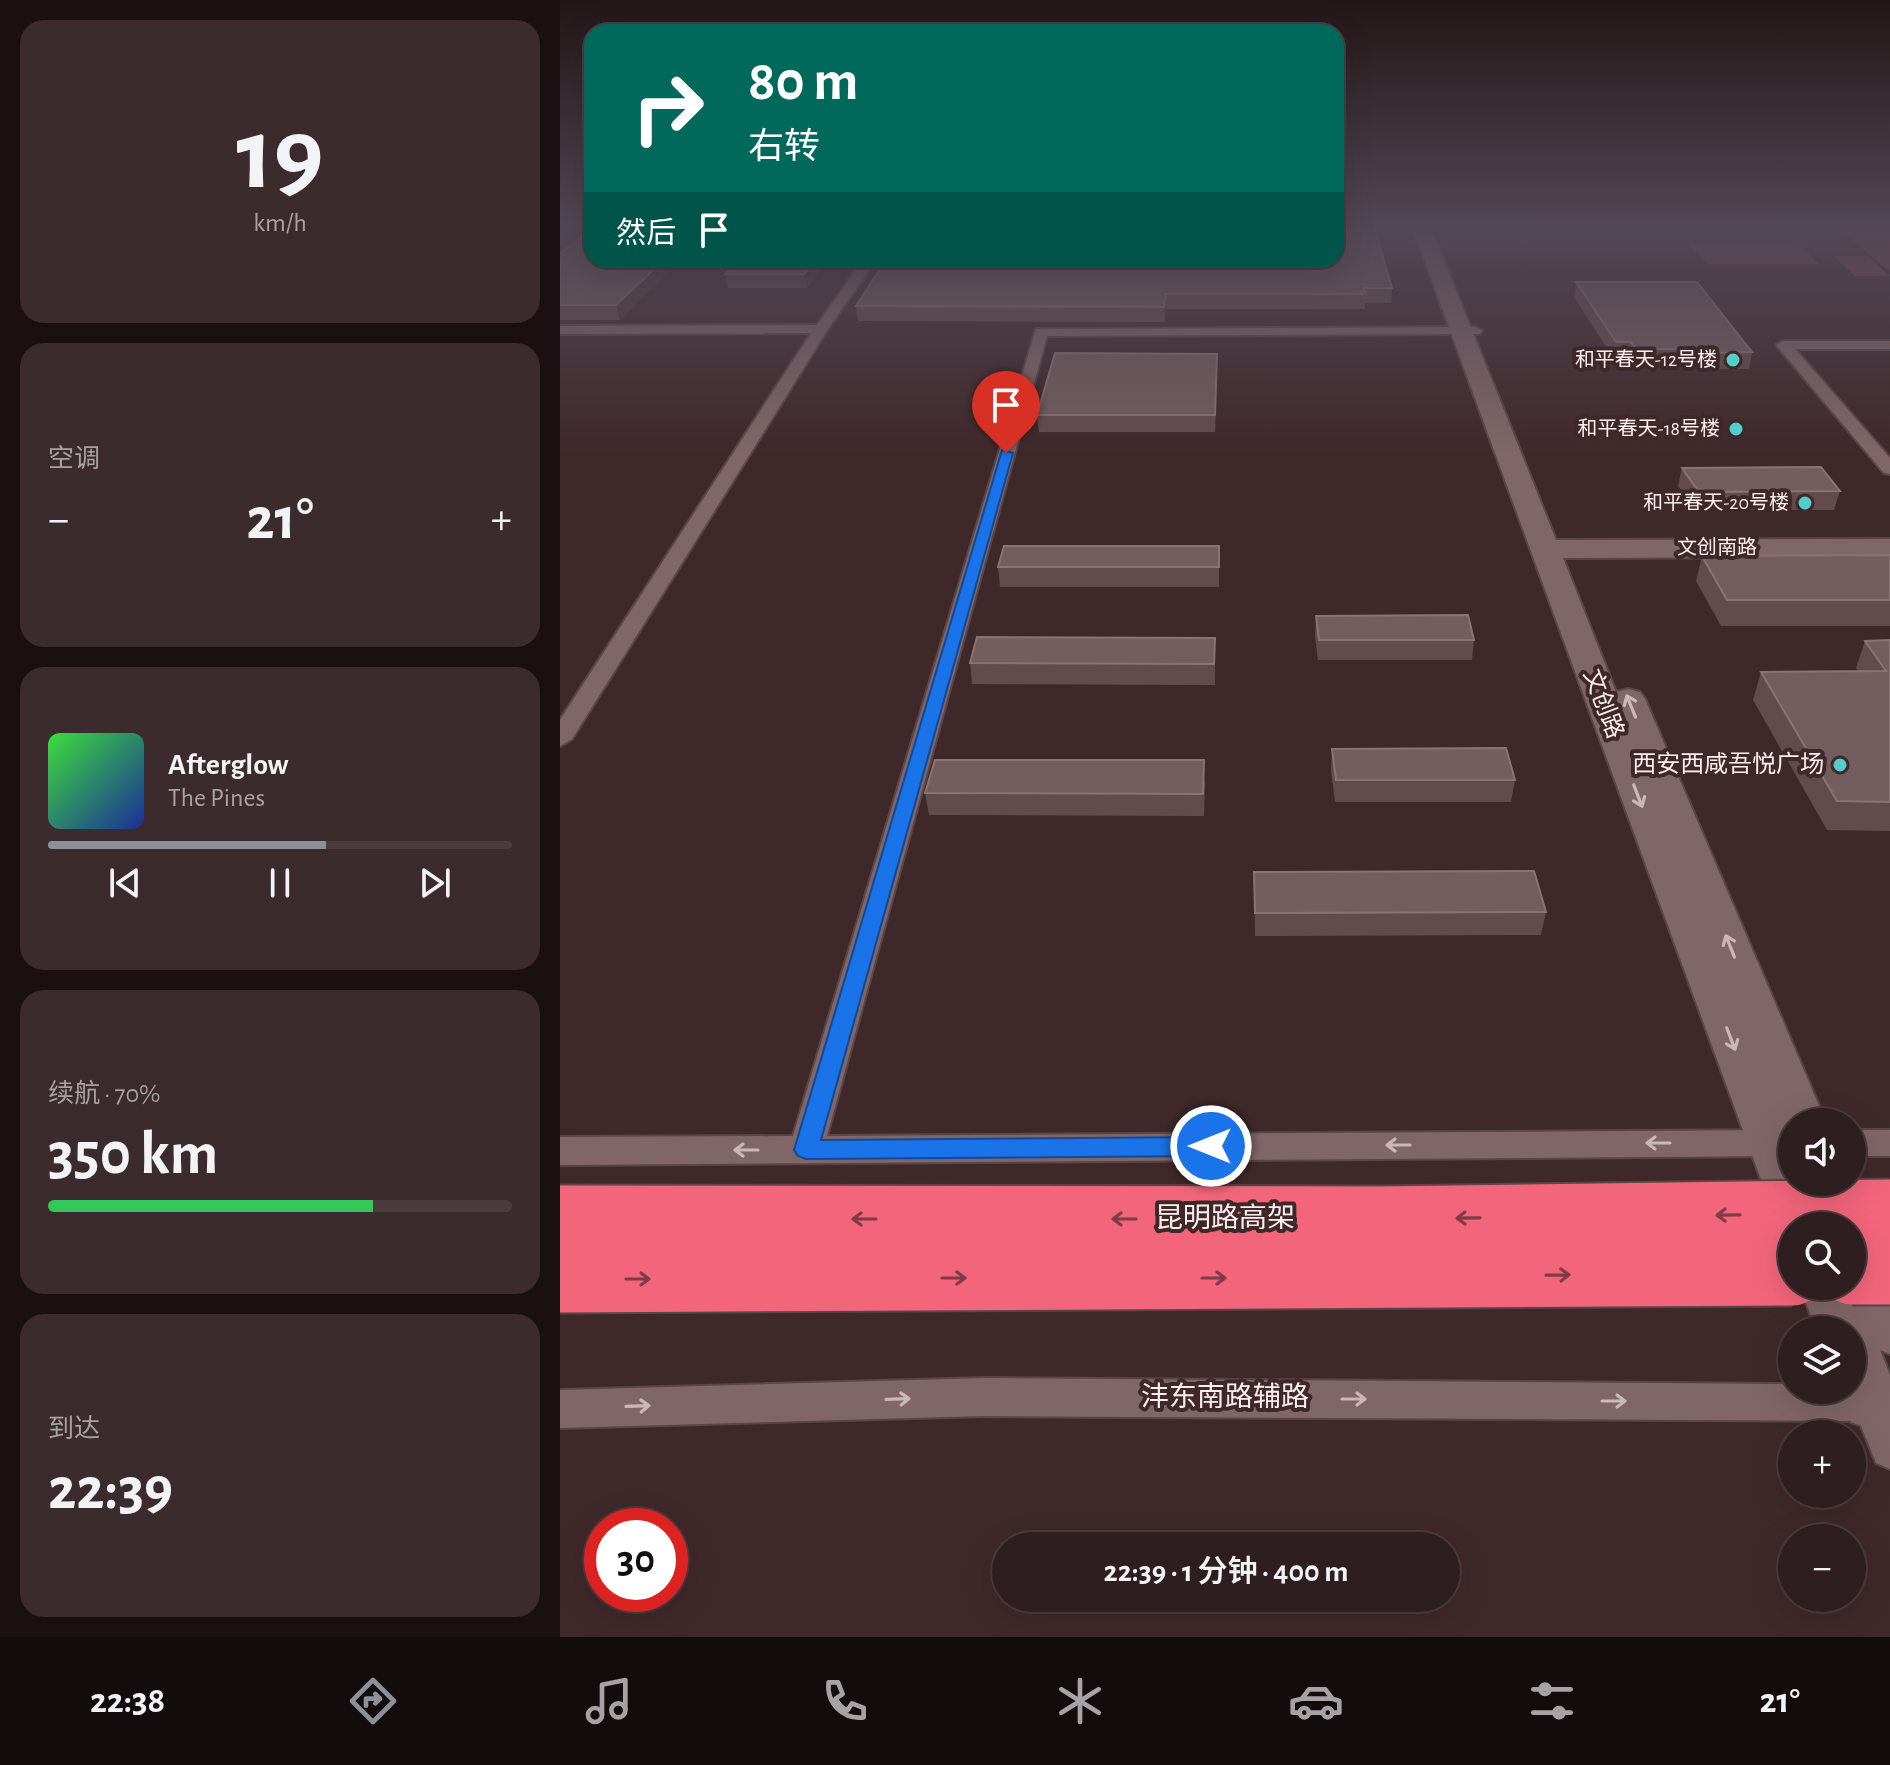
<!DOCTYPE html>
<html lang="zh">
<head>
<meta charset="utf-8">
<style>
	:root { --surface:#2f1e20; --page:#3b2b2d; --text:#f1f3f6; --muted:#a7a2a5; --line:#4a3c3e; --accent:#8c9099 }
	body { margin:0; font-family:"Alegreya Sans","Noto Sans SC",sans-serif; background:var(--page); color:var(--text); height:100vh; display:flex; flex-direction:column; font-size:30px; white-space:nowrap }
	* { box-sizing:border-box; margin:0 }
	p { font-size:26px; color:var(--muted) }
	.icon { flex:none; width:44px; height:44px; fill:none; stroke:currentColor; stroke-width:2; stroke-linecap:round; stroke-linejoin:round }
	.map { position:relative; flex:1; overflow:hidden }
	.side { display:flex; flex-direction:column; gap:20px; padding:20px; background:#1a1012; width:560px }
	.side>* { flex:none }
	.guide { position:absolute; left:24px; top:24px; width:760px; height:244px; border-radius:24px; box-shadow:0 8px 32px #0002,0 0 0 2px var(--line); background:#00695c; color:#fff; overflow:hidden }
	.fabs { position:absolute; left:1218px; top:1108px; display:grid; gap:16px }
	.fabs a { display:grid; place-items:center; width:88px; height:88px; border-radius:50%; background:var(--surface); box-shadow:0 8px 32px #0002,0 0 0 2px var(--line); font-size:40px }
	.speed { position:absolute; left:24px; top:1508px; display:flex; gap:16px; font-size:40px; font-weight:700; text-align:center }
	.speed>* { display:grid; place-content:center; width:104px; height:104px; border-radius:50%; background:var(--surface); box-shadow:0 8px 32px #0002,0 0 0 2px var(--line); line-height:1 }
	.speed .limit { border:12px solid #d22; background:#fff; color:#111 }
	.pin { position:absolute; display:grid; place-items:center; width:68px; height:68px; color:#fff; margin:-82px -34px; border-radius:50% 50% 50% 0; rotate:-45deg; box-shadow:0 0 8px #0007 }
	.pin .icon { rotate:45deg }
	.me { position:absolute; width:88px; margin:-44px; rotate:270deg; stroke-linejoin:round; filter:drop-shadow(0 0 6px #0008) }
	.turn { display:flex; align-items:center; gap:28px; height:168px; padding:0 32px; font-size:36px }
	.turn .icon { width:104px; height:104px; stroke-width:2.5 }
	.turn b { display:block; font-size:56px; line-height:68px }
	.then { display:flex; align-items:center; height:76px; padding:0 32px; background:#0003; gap:16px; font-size:30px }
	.big { font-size:60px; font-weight:600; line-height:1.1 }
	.side .card { flex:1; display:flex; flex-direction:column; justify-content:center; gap:12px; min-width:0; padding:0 28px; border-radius:24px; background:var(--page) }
	.side .dial { align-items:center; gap:0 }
	.dial b { font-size:104px; line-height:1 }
	.song { display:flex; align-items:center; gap:24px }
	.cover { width:96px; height:96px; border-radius:12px; background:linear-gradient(135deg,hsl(120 70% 55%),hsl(230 70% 35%)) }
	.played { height:8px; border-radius:4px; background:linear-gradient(90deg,var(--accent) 60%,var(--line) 60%) }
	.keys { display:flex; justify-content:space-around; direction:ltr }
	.heat { display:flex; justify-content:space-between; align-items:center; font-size:44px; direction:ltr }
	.charge { height:12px; border-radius:6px; background:linear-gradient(90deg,#34c759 70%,var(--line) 0) }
	.trip { position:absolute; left:432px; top:1532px; width:468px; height:80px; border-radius:40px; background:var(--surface); box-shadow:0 8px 32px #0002,0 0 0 2px var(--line); font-weight:600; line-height:80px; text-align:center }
	.dock { display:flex; height:128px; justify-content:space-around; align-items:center; background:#130c0d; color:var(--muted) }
	.dock .icon { width:56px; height:56px }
	.dock .active { color:var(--accent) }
	.dock b { font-size:36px; color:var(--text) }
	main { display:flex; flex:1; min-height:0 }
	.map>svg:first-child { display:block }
</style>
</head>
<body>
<main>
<section class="side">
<div class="card dial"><b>19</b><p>km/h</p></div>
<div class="card"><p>空调</p>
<div class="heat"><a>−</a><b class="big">21°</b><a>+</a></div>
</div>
<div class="card">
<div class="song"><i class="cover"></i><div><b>Afterglow</b><p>The Pines</p></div></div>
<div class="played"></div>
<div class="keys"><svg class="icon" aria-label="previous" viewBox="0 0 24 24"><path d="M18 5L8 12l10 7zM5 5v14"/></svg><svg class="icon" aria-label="pause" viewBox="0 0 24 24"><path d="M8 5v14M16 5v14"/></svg><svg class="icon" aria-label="next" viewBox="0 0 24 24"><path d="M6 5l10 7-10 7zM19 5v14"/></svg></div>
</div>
<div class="card"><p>续航 · 70%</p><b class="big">350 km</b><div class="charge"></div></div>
<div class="card"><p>到达</p><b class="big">22:39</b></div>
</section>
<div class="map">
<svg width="1330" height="1637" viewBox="0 0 1330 1637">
	<rect width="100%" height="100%" fill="#3f282a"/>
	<!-- green -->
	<g fill="#7b4148">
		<polygon points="1276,226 1330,226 1330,270 1326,269"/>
		<polygon points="1129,244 1238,244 1259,264 1147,264"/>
		<polygon points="1273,256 1308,256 1330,276 1295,276"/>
	</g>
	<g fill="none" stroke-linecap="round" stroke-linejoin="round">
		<!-- street casing -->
		<g stroke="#594648" stroke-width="4">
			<g id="street">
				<polygon points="303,260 316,260 268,329 12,739 0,746 0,720 251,333 0,334 0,326 257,325"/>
				<polygon points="915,327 922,331 920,334 487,336 267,1136 1232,1130 1232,1156 0,1165 0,1137 233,1136 476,329"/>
				<polygon points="1330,341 1330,349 1235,349 1330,458 1330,474 1324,473 1216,345 1223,341"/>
				<rect x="1292" y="1130" width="38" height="26"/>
				<polygon points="425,1378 1232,1384 1232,1390 1292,1390 1292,1384 1330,1384 1330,1469 1316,1463 1299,1421 425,1416 0,1428 0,1390"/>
			</g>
		</g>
		<!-- secondary casing -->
		<g stroke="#594648" stroke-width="4">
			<g id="secondary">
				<polygon points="852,226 870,226 996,540 1330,539 1330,557 1003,558 1056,692 1068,689 1080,692 1085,699 1266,1122 1232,1122 1232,1182 1252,1182 1270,1226 1232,1226 1232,1244 1226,1241 1218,1226"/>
				<polygon points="1300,1235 1319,1242 1330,1266 1330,1354 1320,1350 1330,1375 1330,1423 1312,1430 1291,1422 1278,1390 1292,1390 1292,1330 1256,1330 1240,1286 1292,1286 1292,1238"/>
			</g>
		</g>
		<!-- street -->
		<use href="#street" fill="#816668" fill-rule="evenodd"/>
		<!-- secondary -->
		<use href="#secondary" fill="#816668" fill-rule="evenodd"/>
		<!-- highway-bridge casing -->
		<g stroke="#594648" stroke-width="71" stroke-linecap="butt">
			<g id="highway-bridge">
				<polyline points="0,1219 820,1220 1330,1213"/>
				<polyline points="1292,1271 1330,1271"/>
				<polyline points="0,1279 1232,1272"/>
			</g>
		</g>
		<!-- highway-bridge -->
		<use href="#highway-bridge" stroke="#f2657b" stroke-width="67"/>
	</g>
	<!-- wall -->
	<g fill="#634b4c">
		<polygon points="0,254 121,260 60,320 0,320"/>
		<polygon points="171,260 269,260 247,288 168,288 165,274 172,266"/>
		<polygon points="326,260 832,288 831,303 805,303 805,309 606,309 605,322 298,321 296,306"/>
		<polygon points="1016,282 1192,352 1189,369 1148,369 1145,365 1073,366 1068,359 1054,359 1014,297"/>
		<polygon points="657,370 655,432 479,432 477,415"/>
		<polygon points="1122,468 1280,491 1274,510 1135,510 1118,486"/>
		<polygon points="659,546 659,587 440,587 438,567"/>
		<polygon points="1330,555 1330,626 1161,626 1136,581 1142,556"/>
		<polygon points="756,616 914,640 912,660 758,660 755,636"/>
		<polygon points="655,638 655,685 412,684 410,663"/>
		<polygon points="1330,640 1330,831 1267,830 1193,700 1201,672 1298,671 1296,668 1305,641"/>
		<polygon points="772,749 955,780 951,802 775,802 771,771"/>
		<polygon points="645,782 644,816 369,815 365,793"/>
		<polygon points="694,872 986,912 981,935 695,936"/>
	</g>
	<!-- shaded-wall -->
	<g fill="#4d3637">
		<polygon points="104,260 121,260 60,320 56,305"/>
		<polygon points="256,260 269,260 247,288 244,274"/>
		<polygon points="606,294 606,309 605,322 604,307"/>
	</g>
	<!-- building -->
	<g fill="#735d5e" stroke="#897374" stroke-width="2">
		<polygon points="776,226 814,226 832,288 804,288 806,294 606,294 604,307 296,306 326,260 776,260"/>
		<polygon points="30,230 32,230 32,260 104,260 56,305 0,305 0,254"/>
		<polygon points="178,260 256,260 244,274 165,274"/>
		<polygon points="1016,282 1137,282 1192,352 1151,353 1148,349 1076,349 1071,342 1056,342"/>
		<polygon points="495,353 657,354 655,415 477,415"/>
		<polygon points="1261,467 1280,491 1139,492 1122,468"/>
		<polygon points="444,546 659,546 659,567 438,567"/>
		<polygon points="1330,555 1330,600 1167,600 1142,556"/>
		<polygon points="908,615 914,640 759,640 756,616"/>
		<polygon points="417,637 655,638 654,664 410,663"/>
		<polygon points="1330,640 1330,802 1277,801 1201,672 1326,671 1305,641"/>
		<polygon points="946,748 955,780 776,780 772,749"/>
		<polygon points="375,760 644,760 643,794 365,793"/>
		<polygon points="974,871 986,912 695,913 694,872"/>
	</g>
	<!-- one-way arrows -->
	<defs><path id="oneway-shaft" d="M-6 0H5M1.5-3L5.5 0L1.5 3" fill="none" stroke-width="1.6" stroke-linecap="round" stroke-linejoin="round" transform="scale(2)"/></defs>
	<g stroke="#cbb7b8">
		<use href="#oneway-shaft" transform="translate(1071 706) rotate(-112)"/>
		<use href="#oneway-shaft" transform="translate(1078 796) rotate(69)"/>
		<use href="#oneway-shaft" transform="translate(1170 946) rotate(-112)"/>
		<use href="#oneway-shaft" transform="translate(1171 1039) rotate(69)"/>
		<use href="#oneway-shaft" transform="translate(1098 1143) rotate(180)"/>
		<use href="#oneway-shaft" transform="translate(838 1145) rotate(180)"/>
		<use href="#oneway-shaft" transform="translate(186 1150) rotate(180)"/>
		<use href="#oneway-shaft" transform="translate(338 1399) rotate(-2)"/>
		<use href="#oneway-shaft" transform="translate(794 1399)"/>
		<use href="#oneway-shaft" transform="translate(1054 1401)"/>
		<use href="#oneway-shaft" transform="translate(78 1406) rotate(-2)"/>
	</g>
	<g stroke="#7e3d46">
		<use href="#oneway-shaft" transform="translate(1168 1215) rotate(179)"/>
		<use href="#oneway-shaft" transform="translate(908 1218) rotate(179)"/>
		<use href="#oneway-shaft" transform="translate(304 1219) rotate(-180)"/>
		<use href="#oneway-shaft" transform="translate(564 1219) rotate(-180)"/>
		<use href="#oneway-shaft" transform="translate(998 1275) rotate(-1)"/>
		<use href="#oneway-shaft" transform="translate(394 1278)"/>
		<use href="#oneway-shaft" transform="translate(654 1278)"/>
		<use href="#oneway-shaft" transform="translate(78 1279)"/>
	</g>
	<!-- sky -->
	<linearGradient id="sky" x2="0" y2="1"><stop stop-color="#231617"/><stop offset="0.5" stop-color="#524855"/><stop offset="1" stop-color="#524855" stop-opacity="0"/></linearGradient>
	<rect width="1330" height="455" fill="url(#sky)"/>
	<!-- route -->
	<polygon fill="#1a73e8" stroke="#114b97" stroke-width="2" points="442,450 453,453 261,1140 651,1137 659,1140 663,1146 659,1153 651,1156 246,1159 238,1156 234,1150"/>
	<!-- markers -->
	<g fill="#53cdcb" stroke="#3f282a" stroke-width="3">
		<circle cx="1173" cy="360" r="8"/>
		<circle cx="1176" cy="429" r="8"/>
		<circle cx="1245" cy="503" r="8"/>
		<circle cx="1280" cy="765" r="8"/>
	</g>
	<g text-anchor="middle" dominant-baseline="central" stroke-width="8" stroke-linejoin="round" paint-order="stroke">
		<!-- far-poi labels -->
		<g font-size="20" fill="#fdedee" stroke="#3f282a" text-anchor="end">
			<text x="1157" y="360">和平春天-12号楼</text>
			<text x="1160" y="429">和平春天-18号楼</text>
			<text x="1229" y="503">和平春天-20号楼</text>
		</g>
		<!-- far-street labels -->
		<g font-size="20" fill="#fdedee" stroke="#3f282a">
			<text x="1157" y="548">文创南路</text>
		</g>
		<!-- street labels -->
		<g font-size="24" fill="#fdedee" stroke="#3f282a">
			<text transform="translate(1043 704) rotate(69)">文创路</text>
		</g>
		<!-- poi labels -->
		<g font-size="24" fill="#fdedee" stroke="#3f282a" text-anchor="end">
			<text x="1264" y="765">西安西咸吾悦广场</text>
		</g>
		<!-- near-street labels -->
		<g font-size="28" fill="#fdedee" stroke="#3f282a">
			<text x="665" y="1219">昆明路高架</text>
			<text x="665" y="1398">沣东南路辅路</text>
		</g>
	</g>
</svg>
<div class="fabs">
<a><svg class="icon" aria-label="sound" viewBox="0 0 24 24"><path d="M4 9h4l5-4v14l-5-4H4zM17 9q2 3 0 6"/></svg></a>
<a><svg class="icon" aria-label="search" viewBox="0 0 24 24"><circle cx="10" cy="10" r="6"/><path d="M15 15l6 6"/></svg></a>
<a><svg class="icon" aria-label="layers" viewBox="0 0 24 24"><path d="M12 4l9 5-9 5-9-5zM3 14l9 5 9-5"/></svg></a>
<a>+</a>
<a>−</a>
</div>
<div class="speed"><div class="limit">30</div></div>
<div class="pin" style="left:446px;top:453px;background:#d93025"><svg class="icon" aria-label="arrive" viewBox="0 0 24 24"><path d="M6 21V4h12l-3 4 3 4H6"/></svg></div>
<svg class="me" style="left:651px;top:1146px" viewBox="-20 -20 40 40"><circle r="17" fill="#1a73e8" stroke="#fff" stroke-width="3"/><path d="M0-11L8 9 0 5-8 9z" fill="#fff"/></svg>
<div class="trip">22:39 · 1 分钟 · 400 m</div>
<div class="guide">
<div class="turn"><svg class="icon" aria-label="right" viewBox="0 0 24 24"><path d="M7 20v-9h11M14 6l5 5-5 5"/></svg><div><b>80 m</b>右转</div></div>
<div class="then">然后<svg class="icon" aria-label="arrive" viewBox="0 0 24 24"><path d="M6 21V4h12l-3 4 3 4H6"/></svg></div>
</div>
</div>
</main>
<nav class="dock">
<b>22:38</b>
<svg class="icon active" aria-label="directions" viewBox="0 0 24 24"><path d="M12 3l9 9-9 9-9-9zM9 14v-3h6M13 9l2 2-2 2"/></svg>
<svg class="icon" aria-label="music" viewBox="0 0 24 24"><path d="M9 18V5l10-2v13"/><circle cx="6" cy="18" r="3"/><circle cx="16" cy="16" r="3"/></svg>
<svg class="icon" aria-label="phone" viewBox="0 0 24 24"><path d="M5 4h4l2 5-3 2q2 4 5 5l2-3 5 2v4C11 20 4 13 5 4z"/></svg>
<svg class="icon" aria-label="climate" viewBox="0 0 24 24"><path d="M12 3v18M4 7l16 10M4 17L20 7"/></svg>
<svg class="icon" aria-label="car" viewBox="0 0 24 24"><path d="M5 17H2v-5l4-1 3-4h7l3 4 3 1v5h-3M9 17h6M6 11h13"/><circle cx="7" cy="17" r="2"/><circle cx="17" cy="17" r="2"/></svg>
<svg class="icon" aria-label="filters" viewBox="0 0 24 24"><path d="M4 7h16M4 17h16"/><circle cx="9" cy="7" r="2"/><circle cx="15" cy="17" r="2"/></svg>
<b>21°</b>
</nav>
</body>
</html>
